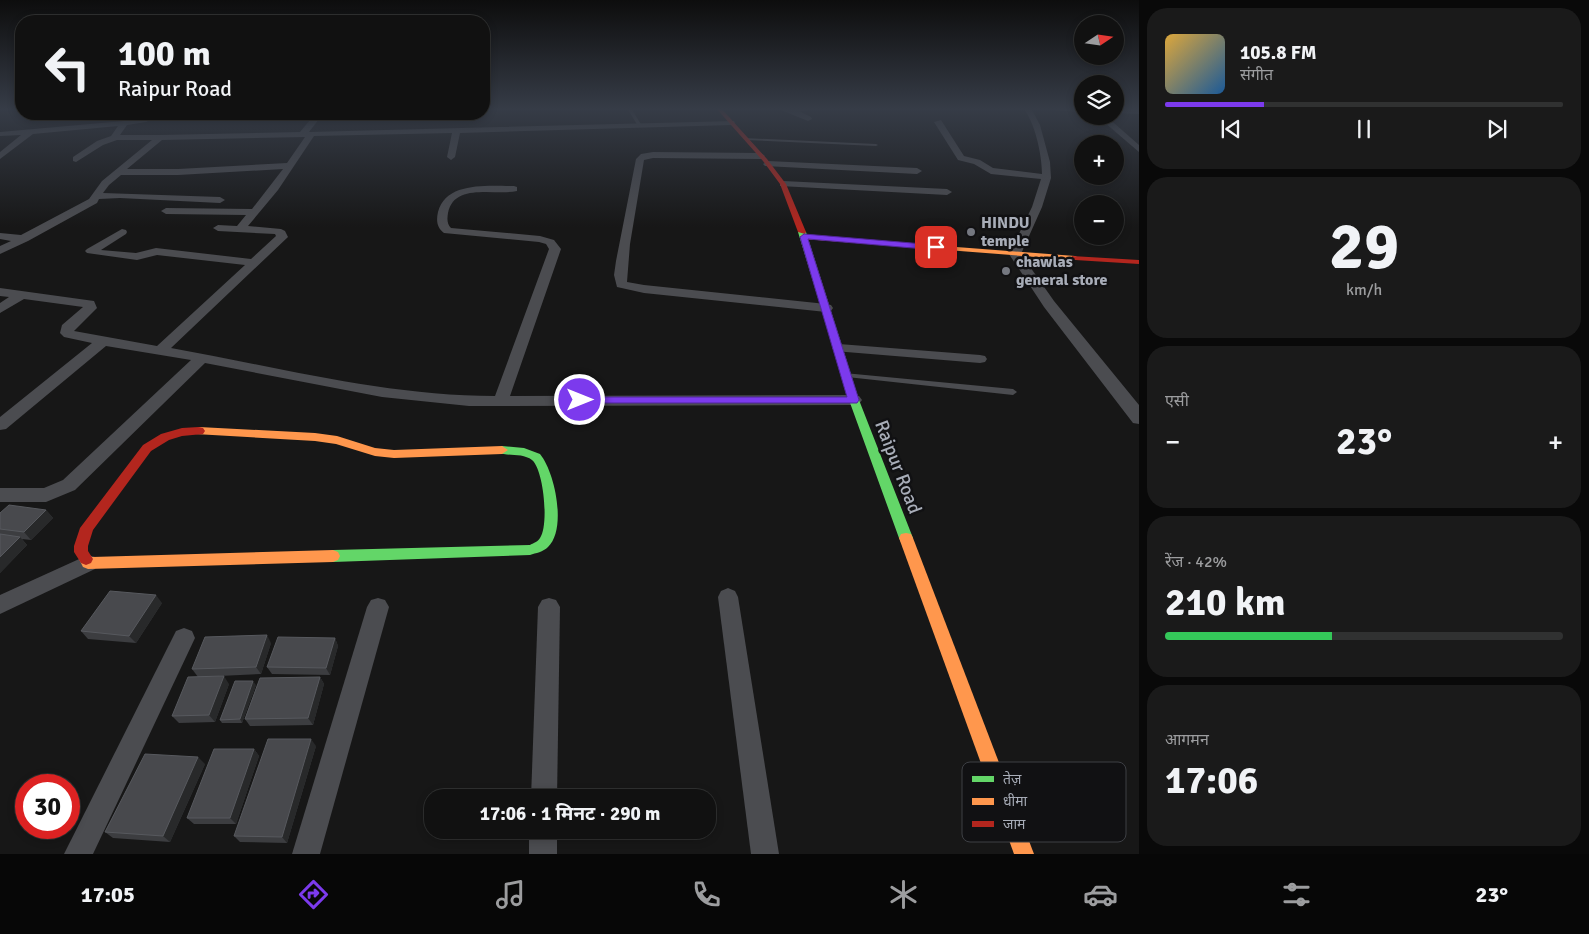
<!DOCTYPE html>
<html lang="hi">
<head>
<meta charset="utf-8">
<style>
	:root { --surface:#111; --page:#1a1a1a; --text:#f1f3f6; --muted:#9c9d9f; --line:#303131; --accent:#7c3aed }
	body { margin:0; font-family:Signika,"Noto Sans Devanagari",sans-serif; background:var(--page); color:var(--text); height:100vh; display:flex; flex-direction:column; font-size:19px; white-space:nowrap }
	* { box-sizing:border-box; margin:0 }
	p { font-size:16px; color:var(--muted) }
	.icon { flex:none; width:28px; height:28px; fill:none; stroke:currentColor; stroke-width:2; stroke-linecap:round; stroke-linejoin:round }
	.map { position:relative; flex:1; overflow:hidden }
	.sheet { display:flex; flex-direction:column; gap:8px; padding:8px; background:#090909; width:450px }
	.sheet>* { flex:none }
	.guide { position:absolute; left:15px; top:15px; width:475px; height:105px; border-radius:20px; box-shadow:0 2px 8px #0003,0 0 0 1px var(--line); background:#111; color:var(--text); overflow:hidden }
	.needle { width:32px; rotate:77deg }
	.controls { position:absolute; left:1074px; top:15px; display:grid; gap:10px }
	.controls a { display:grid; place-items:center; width:50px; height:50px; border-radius:50%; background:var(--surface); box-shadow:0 2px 8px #0003,0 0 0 1px var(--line); font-size:25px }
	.speed { position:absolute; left:15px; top:774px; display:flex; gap:10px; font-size:25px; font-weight:700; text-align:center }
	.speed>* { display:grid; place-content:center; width:65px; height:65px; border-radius:50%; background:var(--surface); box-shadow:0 2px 8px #0003,0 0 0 1px var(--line); line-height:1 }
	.speed .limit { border:8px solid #d22; background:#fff; color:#111 }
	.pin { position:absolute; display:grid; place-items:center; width:42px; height:42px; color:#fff; margin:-21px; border-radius:10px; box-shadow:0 2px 8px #0006 }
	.me { position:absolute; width:55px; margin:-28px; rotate:90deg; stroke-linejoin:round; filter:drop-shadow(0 0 4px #0008) }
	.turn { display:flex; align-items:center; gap:18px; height:105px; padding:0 20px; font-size:22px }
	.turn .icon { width:65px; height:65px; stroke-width:2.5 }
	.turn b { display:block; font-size:35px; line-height:42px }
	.big { font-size:38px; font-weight:700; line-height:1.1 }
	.sheet .card { flex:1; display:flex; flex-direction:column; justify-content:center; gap:8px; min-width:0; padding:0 18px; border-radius:20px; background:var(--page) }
	.sheet .dial { align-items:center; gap:0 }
	.dial b { font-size:65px; line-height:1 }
	.song { display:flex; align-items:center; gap:15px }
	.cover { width:60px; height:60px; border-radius:8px; background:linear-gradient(135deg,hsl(40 70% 55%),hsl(210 70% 35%)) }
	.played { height:5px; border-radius:2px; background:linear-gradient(90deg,var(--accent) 25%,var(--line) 25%) }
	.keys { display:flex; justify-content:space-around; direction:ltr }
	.heat { display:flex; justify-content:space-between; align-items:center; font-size:28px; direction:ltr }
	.charge { height:8px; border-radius:4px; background:linear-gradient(90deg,#34c759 42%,var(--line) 0) }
	.trip { position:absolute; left:424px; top:789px; width:292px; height:50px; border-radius:20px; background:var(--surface); box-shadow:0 2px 8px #0003,0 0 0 1px var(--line); font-weight:700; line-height:50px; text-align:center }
	.dock { display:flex; height:80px; justify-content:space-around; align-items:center; background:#070707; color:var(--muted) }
	.dock .icon { width:35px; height:35px }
	.dock .current { color:var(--accent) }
	.dock b { font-size:22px; color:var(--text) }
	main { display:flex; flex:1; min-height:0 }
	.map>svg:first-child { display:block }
</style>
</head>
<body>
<main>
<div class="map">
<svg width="1139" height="854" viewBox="0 0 1139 854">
	<rect width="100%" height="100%" fill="#171717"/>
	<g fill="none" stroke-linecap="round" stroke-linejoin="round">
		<!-- lane -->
		<g fill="#4b4c50" fill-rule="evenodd">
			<polygon points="627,108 631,108 642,126 638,126"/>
			<polygon points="744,138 876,144 878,145 876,146 746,140"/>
			<polygon points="844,373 1013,389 1017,392 1013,395 847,377 843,375"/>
		</g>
		<!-- street -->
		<g fill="#4b4c50" fill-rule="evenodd">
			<polygon points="776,108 820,108 816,110 799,111 811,117 812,119 808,121"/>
			<path d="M 1023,108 L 1031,108 L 1040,125 L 1050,162 L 1051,178 L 1042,207 L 1021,254 L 1054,301 L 1139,405 L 1139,424 L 1133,423 L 1044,307 L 1009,254 L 1032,207 L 1041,179 L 991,174 L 974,164 L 958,160 L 934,122 L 941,120 L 964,156 L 980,160 L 993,168 L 1042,174 C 1042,155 1035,122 1023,108 Z"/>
			<polygon points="1044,108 1082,108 1082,112 1048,110"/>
			<polygon points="1115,109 1139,110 1139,114 1115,113"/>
			<path d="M 153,114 L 163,114 L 146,122 L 127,125 L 120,135 L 160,135 L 300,132 L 315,114 L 323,114 L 309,132 L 734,121 L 735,123 L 731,125 L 460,133 L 455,157 L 451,160 L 447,157 L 452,133 L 314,136 L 278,190 L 248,226 L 281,229 L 285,231 L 288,237 L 171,348 C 278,367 386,396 495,396 L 549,249 L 546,244 L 539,242 L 444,233 C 437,228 436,221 438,212 C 446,181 489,186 514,186 L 517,187 L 517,191 C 496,196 454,182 448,213 C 447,219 447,224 451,228 L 540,236 L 554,240 L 561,249 L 510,396 L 854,395 L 859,396 L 862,400 L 859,404 L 854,405 L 469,406 L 382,397 L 205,363 L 75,490 L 46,502 L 0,502 L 0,488 L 44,488 L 63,480 L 191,360 L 106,346 L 6,429 L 0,430 L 0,417 L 92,343 L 64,337 L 60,333 L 62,325 L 83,307 L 24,299 L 0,313 L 0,303 L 9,297 L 0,296 L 0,288 L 94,301 L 97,308 L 74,331 L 157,346 L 245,265 L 157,255 L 137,260 L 87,253 L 85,251 L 87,249 L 122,229 L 126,230 L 127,232 L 126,234 L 101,250 L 136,253 L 156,248 L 251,259 L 276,236 L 275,234 L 218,231 L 213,228 L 218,225 L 237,226 L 246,215 L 166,214 L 161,211 L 166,208 L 252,209 L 283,169 L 178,175 L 121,175 L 109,185 L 103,193 L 220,197 L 225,200 L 220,203 L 120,198 L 99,199 L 97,203 L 28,241 L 0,254 L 0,246 L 11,241 L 0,239 L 0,233 L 21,235 L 89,199 L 102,181 L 152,140 L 117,140 L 103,145 L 76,162 L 73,161 L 73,157 L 97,141 L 111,136 L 118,126 L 33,134 L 0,159 L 0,152 L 21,135 L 0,136 L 0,132 L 124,121 ZM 305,137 L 287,163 L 178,169 L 127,169 L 162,140 Z"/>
			<polygon points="1097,116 1106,116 1139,145 1139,152"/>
			<polygon points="653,152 761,153 765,156 761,159 653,158 644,160 630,244 627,282 644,285 826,304 831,305 833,308 831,311 826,312 644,293 617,287 614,275 616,261 636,159 641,154"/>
			<polygon points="768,161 917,168 922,171 917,174 765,166 763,164"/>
			<polygon points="783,181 947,189 952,192 947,195 780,186 780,182"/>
			<polygon points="839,344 980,355 985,356 987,359 985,362 980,363 834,351 832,348 834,345"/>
			<polygon points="88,555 95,557 98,563 95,569 0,614 0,595"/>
			<polygon points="728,588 735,591 738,597 779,854 751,854 718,597 721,591"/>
			<polygon points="378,598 385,600 389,607 320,854 292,854 367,607 371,600"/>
			<polygon points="549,598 556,600 560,607 557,798 531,798 538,607 542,600"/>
			<polygon points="184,628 192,631 195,638 93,854 64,854 176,631"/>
			<rect x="529" y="830" width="28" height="24"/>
		</g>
		<!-- fast -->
		<g fill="#63d668" fill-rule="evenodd">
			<polygon points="799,230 806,232 859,400 913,538 911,542 906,543 901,542 899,538 849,400 798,232"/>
			<path d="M 502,446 L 524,448 L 540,454 C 555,472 567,529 548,547 C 543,552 536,553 530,555 L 333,562 L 328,560 L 326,556 L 328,552 L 333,550 L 530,545 C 533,543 538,542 540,538 C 549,526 544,470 532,460 C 523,453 508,456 498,453 L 496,450 Z"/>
		</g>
		<!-- slow -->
		<g fill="#ff974d" fill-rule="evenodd">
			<polygon points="801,235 1075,256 1079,258 1075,260 804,239 800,237"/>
			<polygon points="199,427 315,433 337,436 375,448 394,450 502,446 508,450 502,454 394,458 375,456 336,444 315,441 195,434 193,431"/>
			<polygon points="906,533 911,534 913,538 1034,854 1014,854 899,538 901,534"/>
			<polygon points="333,550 338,552 340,556 338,560 333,562 88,569 83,567 79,559 81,555 86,553 92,557"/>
		</g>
		<!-- jam -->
		<g fill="#b3261e" fill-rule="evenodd">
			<polygon points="716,108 721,108 767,159 786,184 806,232 805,234 798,232 780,184 763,161"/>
			<polygon points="1072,256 1139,260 1139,264 1075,260 1072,260"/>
			<polygon points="199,427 203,428 205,431 203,434 182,436 169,440 151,451 93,530 88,546 88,551 93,559 91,563 86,565 81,563 74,552 74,546 80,528 143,445 161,434 182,428"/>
		</g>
	</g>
	<!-- wall -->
	<g fill="#3c3d40">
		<polygon points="46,510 53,518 31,540 22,539 27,545 0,573 0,513"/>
		<polygon points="162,603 136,643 88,639 81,631"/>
		<polygon points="335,638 338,646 330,675 272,674 267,667"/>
		<polygon points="271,643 261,674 198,677 192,669"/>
		<polygon points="320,677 324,684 313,725 250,726 245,719"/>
		<polygon points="229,684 215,722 179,723 172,716"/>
		<polygon points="256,685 242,723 222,723 220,720"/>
		<polygon points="316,746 287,843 240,842 234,836"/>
		<polygon points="254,749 259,756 236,824 194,824 187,818"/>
		<polygon points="205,764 170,842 113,838 105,832"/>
	</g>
	<!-- shaded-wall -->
	<g fill="#28292a">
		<polygon points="46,510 53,518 31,540 24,532"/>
		<polygon points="20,537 27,545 0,573 0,557"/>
		<polygon points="156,595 162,603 136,643 129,636"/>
		<polygon points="267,635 271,643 261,674 256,667"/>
		<polygon points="335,638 338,646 330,675 326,668"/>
		<polygon points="224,676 229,684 215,722 209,715"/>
		<polygon points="320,677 324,684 313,725 308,718"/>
		<polygon points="253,681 256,685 242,723 240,719"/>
		<polygon points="311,739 316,746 287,843 282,837"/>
		<polygon points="254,749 259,756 236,824 230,818"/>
		<polygon points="198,757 205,764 170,842 163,836"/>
	</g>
	<!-- building -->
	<g fill="#48494d" stroke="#57595e">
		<polygon points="9,505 46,510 24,532 0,529 0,513"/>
		<polygon points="0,534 20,537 0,557"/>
		<polygon points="110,591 156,595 129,636 81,631"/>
		<polygon points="267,635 256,667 192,669 205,637"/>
		<polygon points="278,637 335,638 326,668 267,667"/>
		<polygon points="224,676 209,715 172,716 188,677"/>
		<polygon points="320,677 308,718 245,719 260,678"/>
		<polygon points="235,681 253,681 240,719 220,720"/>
		<polygon points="268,739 311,739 282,837 234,836"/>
		<polygon points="214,749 254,749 230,818 187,818"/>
		<polygon points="145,754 198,757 163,836 105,832"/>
	</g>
	<!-- sky -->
	<linearGradient id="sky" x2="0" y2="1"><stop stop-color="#0d0d0d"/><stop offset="0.48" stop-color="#363c47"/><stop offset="1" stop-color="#363c47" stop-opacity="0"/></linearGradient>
	<rect width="1139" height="227" fill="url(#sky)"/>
	<!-- route -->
	<polygon fill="#7c3aed" stroke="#51269a" points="804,234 936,245 940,247 936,250 808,239 859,400 857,403 576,403 574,400 580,397 847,397 800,237"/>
	<!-- markers -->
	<g fill="#757880" stroke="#111113" stroke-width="2">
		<circle cx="971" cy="232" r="5"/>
		<circle cx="1006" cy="271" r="5"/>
	</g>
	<g text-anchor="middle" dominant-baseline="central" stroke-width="5" stroke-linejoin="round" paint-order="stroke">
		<!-- far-poi labels -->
		<g font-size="16" font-weight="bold" fill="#a8adb8" stroke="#111113" text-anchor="start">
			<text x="981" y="223">HINDU<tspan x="981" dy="18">temple</tspan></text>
			<text x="1016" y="262">chawlas<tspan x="1016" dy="18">general store</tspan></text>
		</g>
		<!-- street labels -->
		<g font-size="19" fill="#a8adb8" stroke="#111113">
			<text transform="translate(898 467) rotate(69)">Raipur Road</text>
		</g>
	</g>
	<!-- legend -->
	<rect x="962" y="762" width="164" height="80" rx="8" fill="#111113" stroke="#3e4045" stroke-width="1"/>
	<rect x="972" y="776" width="22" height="6" fill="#63d668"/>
	<rect x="972" y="798" width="22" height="7" fill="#ff974d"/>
	<rect x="972" y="821" width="22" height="6" fill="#b3261e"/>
	<g font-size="14" fill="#a8adb8">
		<text x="1003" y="784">तेज़</text>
		<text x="1003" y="806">धीमा</text>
		<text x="1003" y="829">जाम</text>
	</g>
</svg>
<div class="controls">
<a><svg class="needle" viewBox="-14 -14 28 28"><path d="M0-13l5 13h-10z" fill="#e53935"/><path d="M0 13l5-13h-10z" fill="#9c9d9f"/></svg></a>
<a><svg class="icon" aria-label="layers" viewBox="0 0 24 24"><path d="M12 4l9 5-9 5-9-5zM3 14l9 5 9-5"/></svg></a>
<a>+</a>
<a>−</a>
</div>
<div class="speed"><div class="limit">30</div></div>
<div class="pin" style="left:936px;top:247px;background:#d93025"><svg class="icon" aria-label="arrive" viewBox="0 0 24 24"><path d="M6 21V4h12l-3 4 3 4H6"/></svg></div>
<svg class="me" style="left:580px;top:400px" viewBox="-20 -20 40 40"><circle r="17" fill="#7c3aed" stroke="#fff" stroke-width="3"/><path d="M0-11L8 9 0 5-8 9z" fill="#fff"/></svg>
<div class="trip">17:06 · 1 मिनट · 290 m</div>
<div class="guide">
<div class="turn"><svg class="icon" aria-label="left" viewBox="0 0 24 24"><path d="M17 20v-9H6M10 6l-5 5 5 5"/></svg><div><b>100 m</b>Raipur Road</div></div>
</div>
</div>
<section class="sheet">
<div class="card">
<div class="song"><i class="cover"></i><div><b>105.8 FM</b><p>संगीत</p></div></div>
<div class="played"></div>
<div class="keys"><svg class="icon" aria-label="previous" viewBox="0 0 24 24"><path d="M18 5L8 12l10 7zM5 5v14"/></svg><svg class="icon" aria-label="pause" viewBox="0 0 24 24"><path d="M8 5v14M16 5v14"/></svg><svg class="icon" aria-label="next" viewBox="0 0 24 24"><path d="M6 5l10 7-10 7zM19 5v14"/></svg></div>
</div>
<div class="card dial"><b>29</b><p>km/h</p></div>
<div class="card"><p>एसी</p>
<div class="heat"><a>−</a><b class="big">23°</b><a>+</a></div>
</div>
<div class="card"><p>रेंज · 42%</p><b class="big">210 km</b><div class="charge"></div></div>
<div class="card"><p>आगमन</p><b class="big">17:06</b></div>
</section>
</main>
<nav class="dock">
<b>17:05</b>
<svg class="icon current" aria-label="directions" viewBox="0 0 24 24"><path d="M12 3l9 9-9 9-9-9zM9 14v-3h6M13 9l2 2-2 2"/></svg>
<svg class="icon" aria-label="music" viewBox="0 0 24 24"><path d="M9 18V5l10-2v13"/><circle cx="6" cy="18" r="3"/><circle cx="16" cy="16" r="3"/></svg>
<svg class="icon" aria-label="phone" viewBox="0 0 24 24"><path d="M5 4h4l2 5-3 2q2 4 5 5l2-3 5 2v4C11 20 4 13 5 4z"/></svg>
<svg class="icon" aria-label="climate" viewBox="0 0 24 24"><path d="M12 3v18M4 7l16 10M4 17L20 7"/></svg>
<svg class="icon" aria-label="car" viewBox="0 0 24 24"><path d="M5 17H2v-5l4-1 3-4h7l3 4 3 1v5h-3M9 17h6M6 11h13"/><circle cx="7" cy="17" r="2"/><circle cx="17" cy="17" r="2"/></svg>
<svg class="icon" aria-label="filters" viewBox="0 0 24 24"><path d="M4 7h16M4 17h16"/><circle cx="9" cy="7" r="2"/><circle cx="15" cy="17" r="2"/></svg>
<b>23°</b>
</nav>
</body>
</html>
